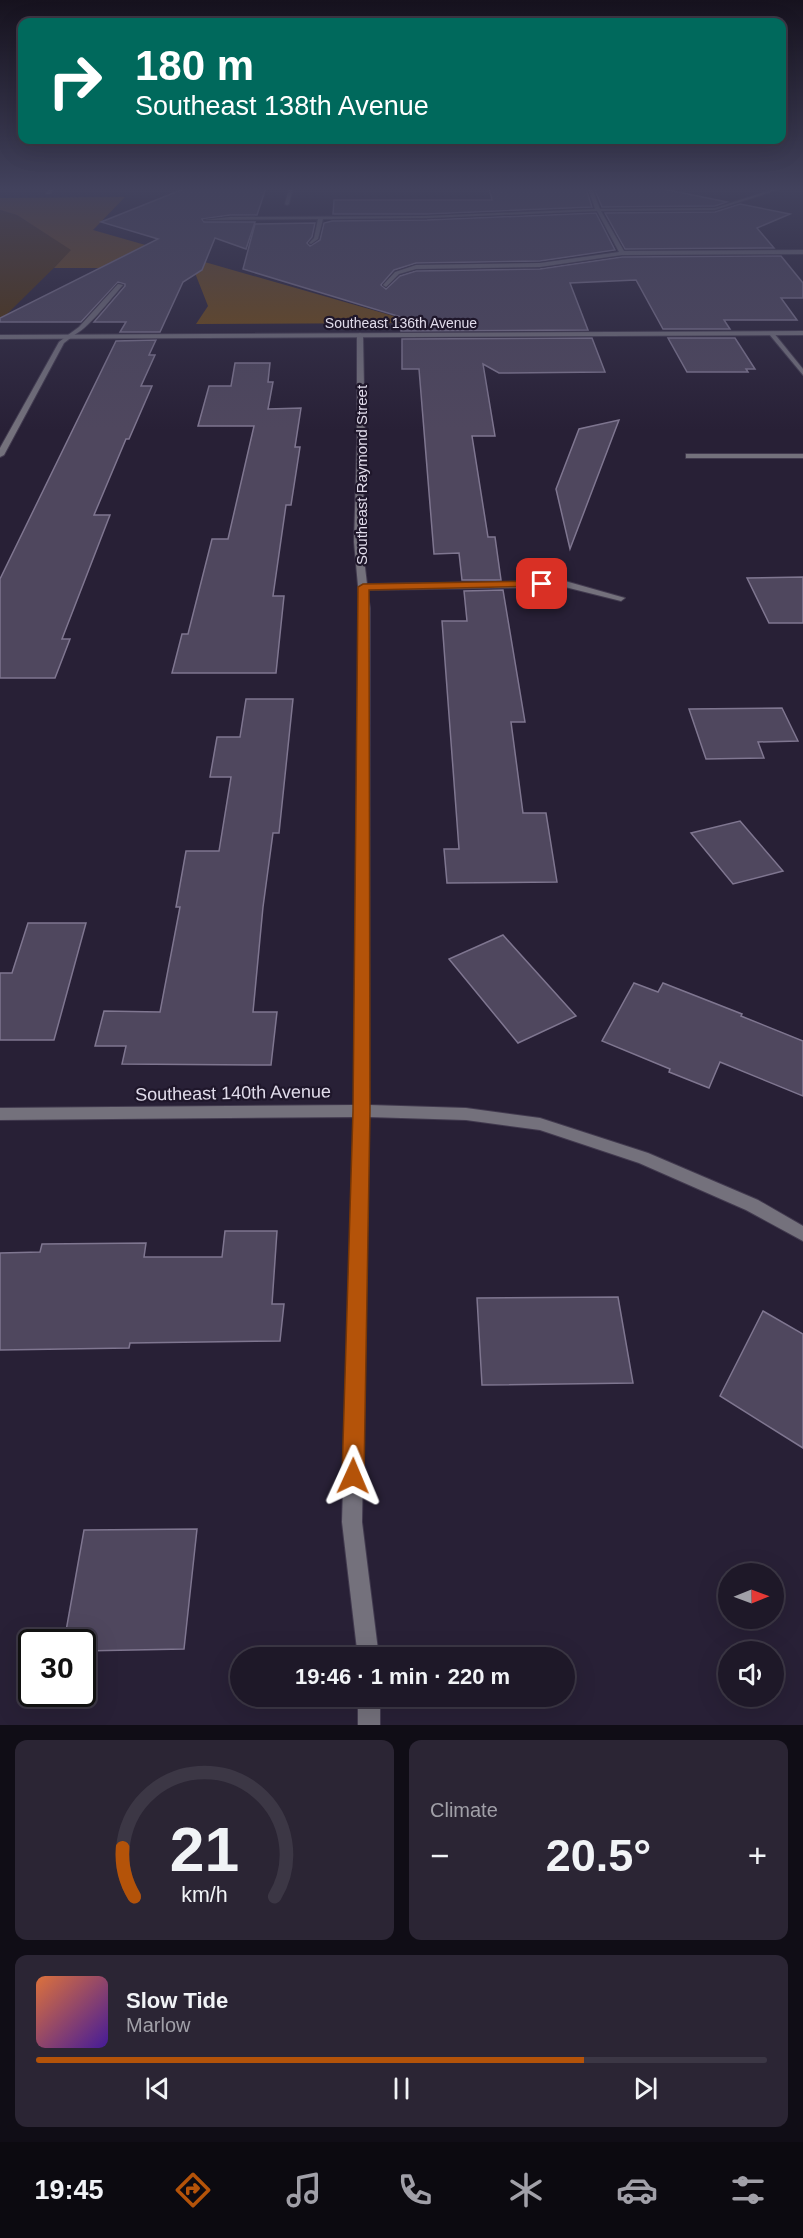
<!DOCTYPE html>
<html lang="en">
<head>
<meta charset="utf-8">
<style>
	:root { --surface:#1e1828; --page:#2b2534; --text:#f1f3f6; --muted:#a1a0a8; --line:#3c3745; --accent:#b45309 }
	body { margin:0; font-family:Helvetica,sans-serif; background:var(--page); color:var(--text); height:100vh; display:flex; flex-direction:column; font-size:22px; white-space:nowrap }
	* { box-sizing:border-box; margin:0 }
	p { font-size:20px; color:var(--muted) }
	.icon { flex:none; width:33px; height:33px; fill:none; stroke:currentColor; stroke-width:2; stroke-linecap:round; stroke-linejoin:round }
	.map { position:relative; height:1725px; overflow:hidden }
	.side { display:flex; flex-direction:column; gap:15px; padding:15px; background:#100d16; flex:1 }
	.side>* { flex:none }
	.top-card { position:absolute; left:18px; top:18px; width:768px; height:126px; border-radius:12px; box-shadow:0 6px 24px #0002,0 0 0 2px var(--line); background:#00695c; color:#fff; overflow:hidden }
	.needle { width:39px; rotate:89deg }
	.fabs { position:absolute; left:718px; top:1563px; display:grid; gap:12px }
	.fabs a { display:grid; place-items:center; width:66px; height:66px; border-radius:50%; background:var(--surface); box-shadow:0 6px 24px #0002,0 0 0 2px var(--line); font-size:30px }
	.speed { position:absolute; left:18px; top:1629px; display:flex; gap:12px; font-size:30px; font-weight:700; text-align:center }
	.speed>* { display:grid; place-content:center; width:78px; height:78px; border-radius:50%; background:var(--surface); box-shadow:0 6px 24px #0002,0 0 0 2px var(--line); line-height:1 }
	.speed .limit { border:3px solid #111; border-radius:9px; background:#fff; color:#111 }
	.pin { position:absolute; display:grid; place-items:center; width:51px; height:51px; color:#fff; margin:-26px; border-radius:12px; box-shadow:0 3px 9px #0006 }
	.me { position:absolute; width:66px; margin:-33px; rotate:1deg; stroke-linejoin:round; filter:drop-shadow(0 0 4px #0008) }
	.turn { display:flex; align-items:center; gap:21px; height:126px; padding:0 18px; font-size:27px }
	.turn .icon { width:78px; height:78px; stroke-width:2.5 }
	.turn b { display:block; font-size:42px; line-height:51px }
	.big { font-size:45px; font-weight:700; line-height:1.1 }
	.side .widget { flex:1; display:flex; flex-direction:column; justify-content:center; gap:9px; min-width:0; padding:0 21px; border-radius:12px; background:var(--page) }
	.side .dial { align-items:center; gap:0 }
	.dial svg { height:156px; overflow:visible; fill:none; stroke:var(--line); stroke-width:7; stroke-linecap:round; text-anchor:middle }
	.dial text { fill:var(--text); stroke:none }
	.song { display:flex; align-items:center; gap:18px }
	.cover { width:72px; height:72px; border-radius:9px; background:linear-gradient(135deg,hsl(20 70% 55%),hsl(260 70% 35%)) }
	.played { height:6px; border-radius:3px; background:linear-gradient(90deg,var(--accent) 75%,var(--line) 75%) }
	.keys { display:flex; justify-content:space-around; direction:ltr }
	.heat { display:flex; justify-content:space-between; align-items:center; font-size:33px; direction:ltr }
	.side .tiles { flex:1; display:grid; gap:15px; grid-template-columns:1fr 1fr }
	.widget:last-child { grid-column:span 2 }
	.trip { position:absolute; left:230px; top:1647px; width:345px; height:60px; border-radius:30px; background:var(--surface); box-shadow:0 6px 24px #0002,0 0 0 2px var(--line); font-weight:700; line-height:60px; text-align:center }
	.dock { display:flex; height:96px; justify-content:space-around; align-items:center; background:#0c0a10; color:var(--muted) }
	.dock .icon { width:42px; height:42px }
	.dock .selected { color:var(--accent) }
	.dock b { font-size:27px; color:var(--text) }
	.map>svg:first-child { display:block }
</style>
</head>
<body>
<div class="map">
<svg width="803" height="1725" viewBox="0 0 803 1725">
	<rect width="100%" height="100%" fill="#282036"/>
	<!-- green -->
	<polygon fill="#503104" points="0,210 17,215 72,250 0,321"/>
	<!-- forest -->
	<polygon fill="#734a0f" points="125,197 93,230 418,323 196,324 208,306 195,273 107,268 54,268 71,250 17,215 0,210 0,198"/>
	<!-- building -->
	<g fill="#4f475e" stroke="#7f7690" stroke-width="1.5">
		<polygon points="186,188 266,188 257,215 230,215 202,219 204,222 255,222 246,249 215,238 202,270 183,282 160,332 120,332 126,322 94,322 125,286 125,284 118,282 81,322 0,322 0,318 158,239 101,222"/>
		<polygon points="489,188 586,188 592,207 427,214 333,214 334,200 492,200"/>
		<polygon points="594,188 658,188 727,202 715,206 602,207"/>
		<polygon points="740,204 790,214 757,228 774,248 625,249 605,213 715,212"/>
		<polygon points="596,213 615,250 540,261 416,263 394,270 381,285 386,289 400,276 416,271 540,269 622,257 781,256 803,283 803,298 781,298 797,320 724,320 730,329 663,329 636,280 570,283 588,330 401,331 401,317 243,269 255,224 315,223 312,237 307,243 310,246 320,240 324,223 332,221 427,220"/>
		<polygon points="592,338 605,372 499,373 483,364 495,436 472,436 488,537 495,537 501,580 462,580 459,553 434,554 419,369 402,369 402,339"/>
		<polygon points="668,338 735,338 755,369 746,369 748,372 687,372"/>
		<polygon points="156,340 149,355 155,355 141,386 152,386 129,439 126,439 94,515 110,515 62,639 70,639 55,678 0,678 0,579 116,341"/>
		<polygon points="235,363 270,363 268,382 273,382 268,409 301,408 295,447 300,447 291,505 286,505 273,596 284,596 276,673 172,673 182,634 188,634 212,539 228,539 254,426 198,426 209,386 231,386"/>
		<polygon points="619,420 570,549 556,489 579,429"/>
		<polygon points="803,577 803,623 769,623 747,578"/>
		<polygon points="503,590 525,722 511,722 523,813 546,813 557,882 447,883 444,849 459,849 442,621 467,621 464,591"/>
		<polygon points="246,699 293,699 279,833 273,833 263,907 253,1012 277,1012 271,1065 122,1064 126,1046 95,1046 104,1011 160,1012 180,907 176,907 186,851 219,851 231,777 210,777 217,737 240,737"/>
		<polygon points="782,708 798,741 758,742 764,758 706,759 689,709"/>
		<polygon points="740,821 783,871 733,884 691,833"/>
		<polygon points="28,923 86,923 54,1040 0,1040 0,973 12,973"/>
		<polygon points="503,935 576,1016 518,1043 449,959"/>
		<polygon points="634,983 658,992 663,983 742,1014 741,1016 803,1041 803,1096 720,1062 709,1088 669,1072 670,1069 602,1041"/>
		<polygon points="225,1231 277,1231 272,1304 284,1304 280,1341 130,1343 129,1348 0,1350 0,1253 40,1252 42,1244 146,1243 144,1257 222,1257"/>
		<polygon points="618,1297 633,1383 482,1385 477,1298"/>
		<polygon points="763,1311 803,1334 803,1448 720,1396"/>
		<polygon points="197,1529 184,1649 82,1651 82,1642 64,1642 84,1530"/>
	</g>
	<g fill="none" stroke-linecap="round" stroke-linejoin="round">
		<!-- service casing -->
		<g stroke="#423a4f" stroke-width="2">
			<g id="service">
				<polygon points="51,188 55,188 50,194 46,194"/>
				<path d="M 118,284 L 123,285 C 112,297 83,336 68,337 L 68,335 L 79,327 Z"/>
			</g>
		</g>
		<!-- minor casing -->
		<g stroke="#423a4f" stroke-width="2">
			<g id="minor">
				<polygon points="289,188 293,188 289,204 287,205 285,204"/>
				<polygon points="588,188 592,188 600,209 715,208 777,188 783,188 715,210 601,211 624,251 803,250 803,254 622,255 540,267 416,269 399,274 386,287 383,285 395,272 416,265 540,263 619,252 597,211 427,218 323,219 318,239 311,244 309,243 314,238 318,219 204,220 230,217 427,216 595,209"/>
				<polygon points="769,332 773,332 803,369 803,375 769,334"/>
				<polygon points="360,333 363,335 365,442 362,542 367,584 565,581 625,598 621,601 565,587 367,590 370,608 369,1105 466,1108 540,1118 648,1153 758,1200 803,1226 803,1241 746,1210 639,1163 540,1130 466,1120 369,1117 362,1522 379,1658 358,1658 342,1522 354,1117 0,1120 0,1108 355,1105 360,608 354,542 357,442 357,335"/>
				<polygon points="68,335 73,336 64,343 4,455 0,457 0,448 59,342"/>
				<rect x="686" y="454" width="117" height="4"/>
				<rect x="358" y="1696" width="22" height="29"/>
			</g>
		</g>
		<!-- tertiary casing -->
		<g stroke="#423a4f" stroke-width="2">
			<polygon id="tertiary" points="803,331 803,335 0,339 0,335"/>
		</g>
		<!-- service -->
		<use href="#service" fill="#74717c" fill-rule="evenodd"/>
		<!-- minor -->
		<use href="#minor" fill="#74717c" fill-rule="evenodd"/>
		<!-- tertiary -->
		<use href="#tertiary" fill="#74717c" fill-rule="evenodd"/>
	</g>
	<!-- sky -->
	<linearGradient id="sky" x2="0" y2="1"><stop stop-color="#16121e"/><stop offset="0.44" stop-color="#42425d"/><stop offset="1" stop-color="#42425d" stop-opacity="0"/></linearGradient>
	<rect width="803" height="430" fill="url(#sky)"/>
	<!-- route -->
	<polygon fill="#b45309" stroke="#753606" stroke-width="1.5" points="542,581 547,584 546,586 369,590 370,1111 364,1476 361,1483 353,1487 346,1483 342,1476 353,1111 358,587 363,584"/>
	<g text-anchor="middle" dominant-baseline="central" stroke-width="4.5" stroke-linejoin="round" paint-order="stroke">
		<!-- far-street labels -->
		<g font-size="14" fill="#e1dceb" stroke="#1f172b">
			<text x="401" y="323">Southeast 136th Avenue</text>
		</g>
		<!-- street labels -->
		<g font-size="15" fill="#e1dceb" stroke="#1f172b">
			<text transform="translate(361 475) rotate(-90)">Southeast Raymond Street</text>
		</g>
		<!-- near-street labels -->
		<g font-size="18" fill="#e1dceb" stroke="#1f172b">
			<text transform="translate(233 1093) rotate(-1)">Southeast 140th Avenue</text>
		</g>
	</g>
</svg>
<div class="fabs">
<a><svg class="needle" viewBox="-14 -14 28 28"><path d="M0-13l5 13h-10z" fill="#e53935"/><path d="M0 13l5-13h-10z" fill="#a1a0a8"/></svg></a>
<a><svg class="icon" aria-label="sound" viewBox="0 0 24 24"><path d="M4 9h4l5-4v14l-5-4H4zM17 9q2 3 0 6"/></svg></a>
</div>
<div class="speed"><div class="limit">30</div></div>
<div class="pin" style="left:542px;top:584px;background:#d93025"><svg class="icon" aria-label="arrive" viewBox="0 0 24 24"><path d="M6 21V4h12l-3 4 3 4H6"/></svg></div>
<svg class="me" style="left:353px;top:1476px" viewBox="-20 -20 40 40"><path d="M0-17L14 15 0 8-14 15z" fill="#b45309" stroke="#fff" stroke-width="4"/></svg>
<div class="trip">19:46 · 1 min · 220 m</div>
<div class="top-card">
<div class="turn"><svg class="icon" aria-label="right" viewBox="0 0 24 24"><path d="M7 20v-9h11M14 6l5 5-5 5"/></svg><div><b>180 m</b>Southeast 138th Avenue</div></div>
</div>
</div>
<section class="side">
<div class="tiles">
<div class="widget dial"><svg viewBox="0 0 100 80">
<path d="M14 69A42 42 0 1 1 86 69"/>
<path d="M14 69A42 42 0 0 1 8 44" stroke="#b45309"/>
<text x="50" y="56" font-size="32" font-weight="700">21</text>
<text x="50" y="72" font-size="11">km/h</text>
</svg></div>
<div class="widget"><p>Climate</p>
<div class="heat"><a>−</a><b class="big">20.5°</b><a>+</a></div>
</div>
<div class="widget">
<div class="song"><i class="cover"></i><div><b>Slow Tide</b><p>Marlow</p></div></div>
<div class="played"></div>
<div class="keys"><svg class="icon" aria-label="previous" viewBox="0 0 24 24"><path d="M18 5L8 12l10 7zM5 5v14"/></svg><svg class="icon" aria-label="pause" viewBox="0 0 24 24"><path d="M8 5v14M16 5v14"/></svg><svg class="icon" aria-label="next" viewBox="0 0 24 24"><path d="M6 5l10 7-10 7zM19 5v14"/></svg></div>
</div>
</div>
</section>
<nav class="dock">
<b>19:45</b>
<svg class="icon selected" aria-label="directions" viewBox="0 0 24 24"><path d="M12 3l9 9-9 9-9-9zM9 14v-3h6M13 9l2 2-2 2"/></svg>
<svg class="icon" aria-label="music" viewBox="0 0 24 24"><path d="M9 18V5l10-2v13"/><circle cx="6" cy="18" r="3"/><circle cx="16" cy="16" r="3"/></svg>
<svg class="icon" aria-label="phone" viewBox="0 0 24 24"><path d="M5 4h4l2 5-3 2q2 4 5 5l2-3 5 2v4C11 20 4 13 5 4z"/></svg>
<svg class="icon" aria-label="climate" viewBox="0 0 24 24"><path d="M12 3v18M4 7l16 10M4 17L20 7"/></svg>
<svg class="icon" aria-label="car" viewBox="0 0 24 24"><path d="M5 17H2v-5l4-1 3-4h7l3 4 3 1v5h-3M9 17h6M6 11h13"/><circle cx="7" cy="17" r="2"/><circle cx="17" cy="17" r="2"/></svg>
<svg class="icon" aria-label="filters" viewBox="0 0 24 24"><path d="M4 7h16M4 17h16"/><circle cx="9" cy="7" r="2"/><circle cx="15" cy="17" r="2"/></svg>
</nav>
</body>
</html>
